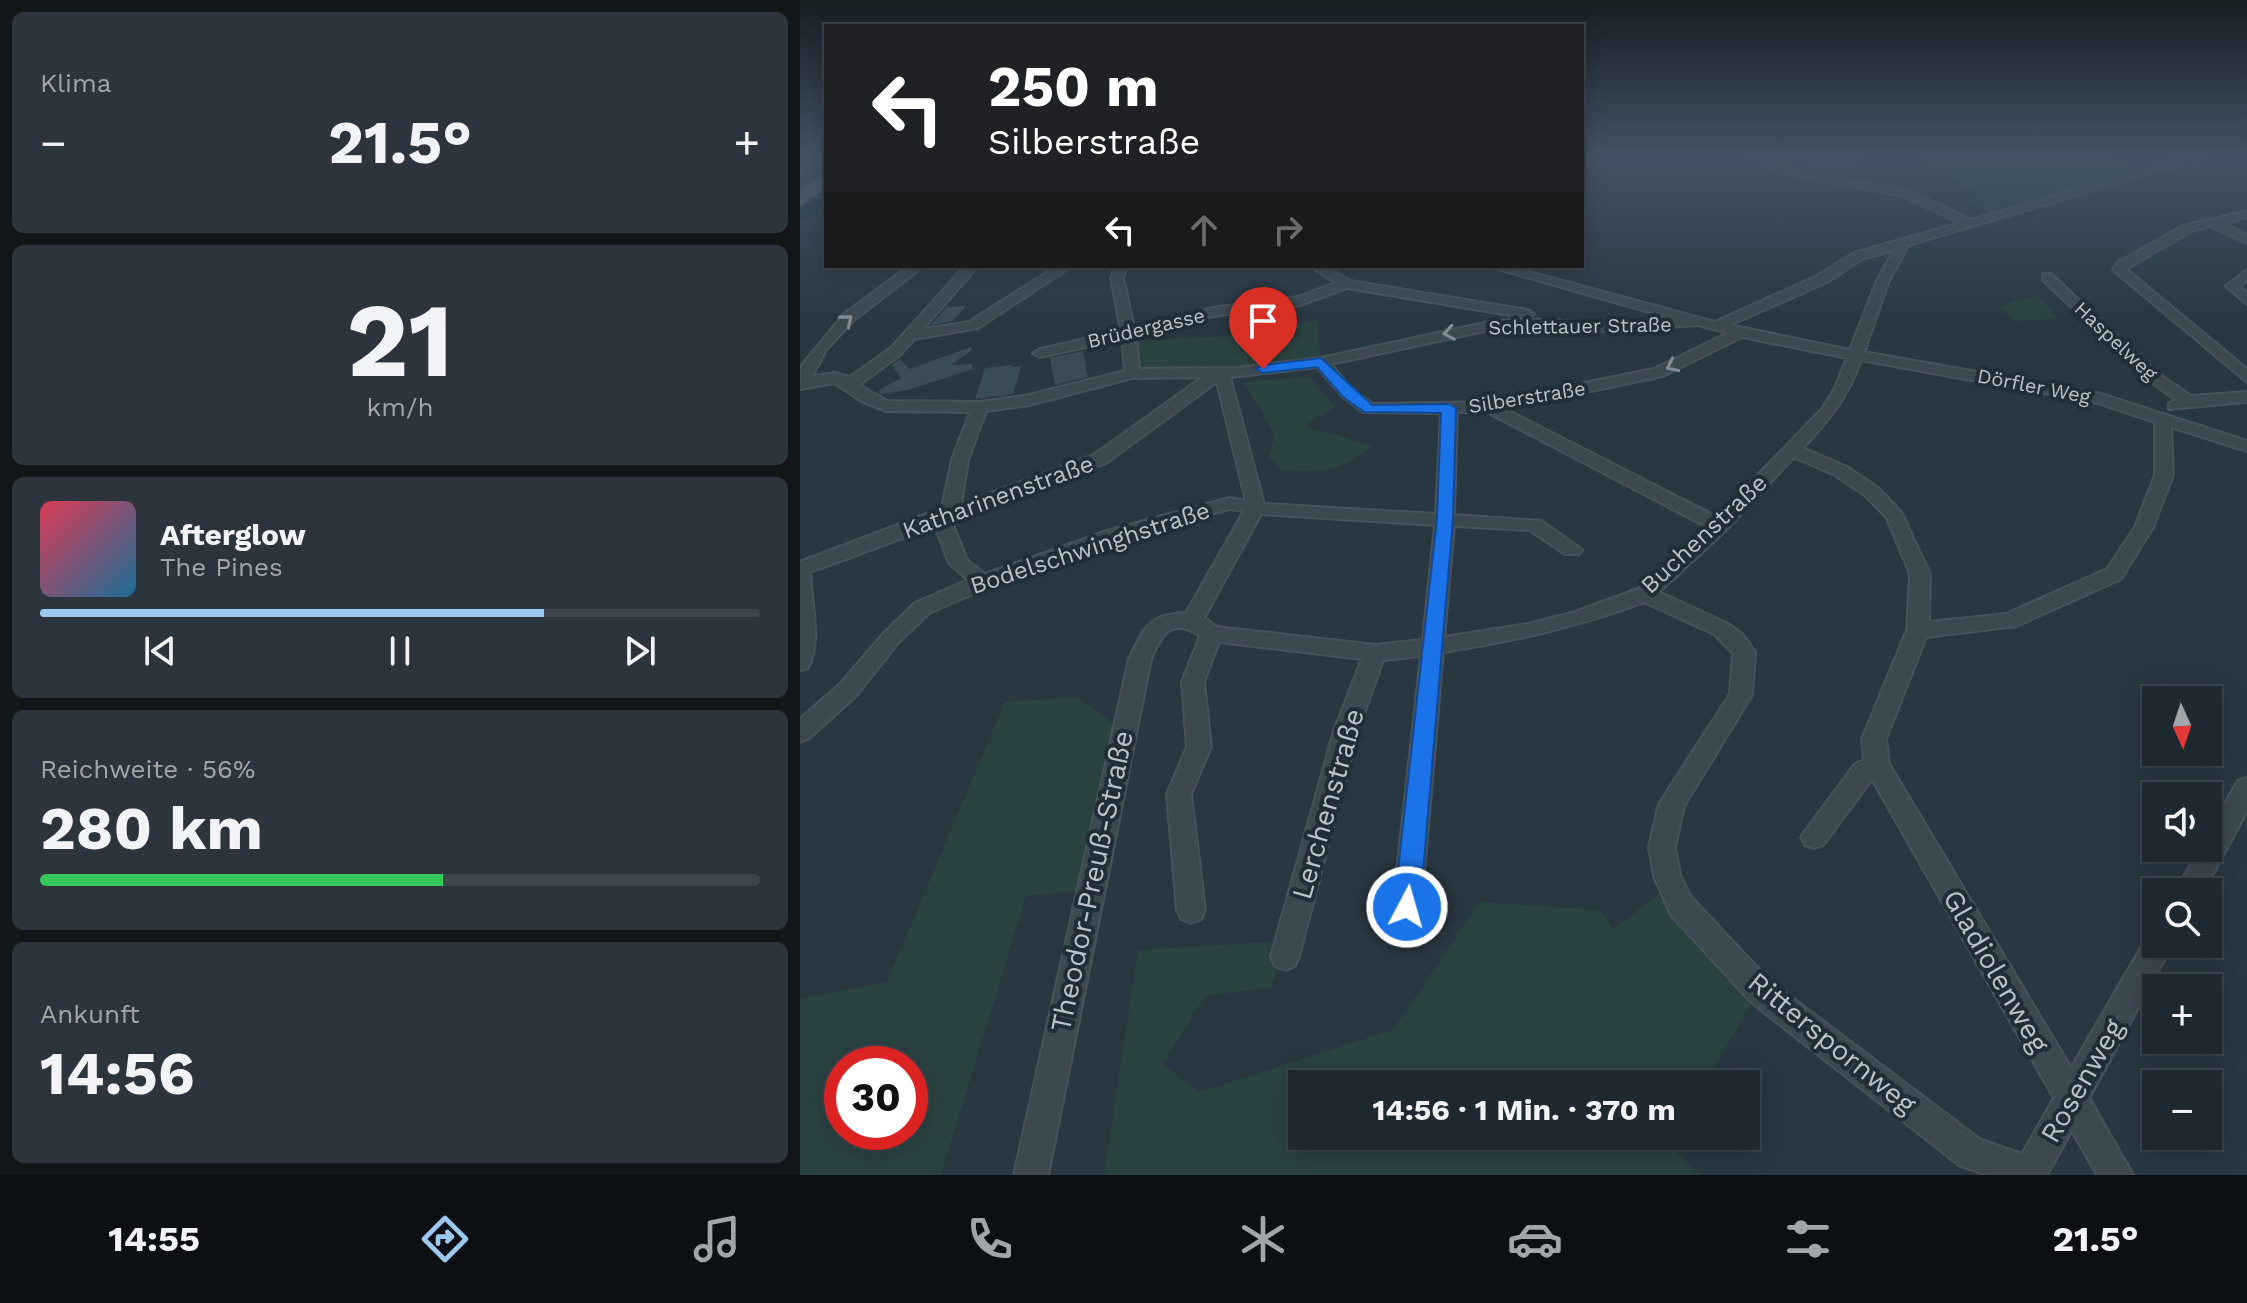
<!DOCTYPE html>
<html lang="de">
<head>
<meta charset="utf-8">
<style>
	:root { --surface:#1f2931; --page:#2c353d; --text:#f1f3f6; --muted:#a1a6ab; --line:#3c454d; --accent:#9ac8f1 }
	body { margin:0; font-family:"Work Sans",sans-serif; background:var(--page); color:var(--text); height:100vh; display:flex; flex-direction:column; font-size:30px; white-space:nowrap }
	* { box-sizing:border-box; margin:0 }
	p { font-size:26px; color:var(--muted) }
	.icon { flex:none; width:44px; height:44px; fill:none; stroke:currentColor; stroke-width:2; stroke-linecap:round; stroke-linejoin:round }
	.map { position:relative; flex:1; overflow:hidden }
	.side { display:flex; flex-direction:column; gap:12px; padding:12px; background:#11171b; width:800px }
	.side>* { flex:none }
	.guide { position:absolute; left:24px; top:24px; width:760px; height:244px; border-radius:0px; box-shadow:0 4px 20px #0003,0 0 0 2px var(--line); background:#202124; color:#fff; overflow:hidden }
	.needle { width:52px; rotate:177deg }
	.fabs { position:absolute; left:1342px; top:686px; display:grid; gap:16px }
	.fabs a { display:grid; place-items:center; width:80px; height:80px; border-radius:0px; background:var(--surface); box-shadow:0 4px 20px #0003,0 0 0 2px var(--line); font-size:40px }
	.speed { position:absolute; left:24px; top:1046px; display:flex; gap:16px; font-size:40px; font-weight:700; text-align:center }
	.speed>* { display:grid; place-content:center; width:104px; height:104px; border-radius:50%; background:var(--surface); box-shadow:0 4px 20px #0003,0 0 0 2px var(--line); line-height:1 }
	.speed .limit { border:12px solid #d22; background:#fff; color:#111 }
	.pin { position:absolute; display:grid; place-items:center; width:68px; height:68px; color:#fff; margin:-82px -34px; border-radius:50% 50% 50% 0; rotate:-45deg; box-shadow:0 0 8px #0007 }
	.pin .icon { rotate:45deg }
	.me { position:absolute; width:88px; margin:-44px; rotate:6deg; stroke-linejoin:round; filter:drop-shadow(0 0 6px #0008) }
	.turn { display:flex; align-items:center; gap:28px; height:168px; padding:0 32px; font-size:36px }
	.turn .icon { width:104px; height:104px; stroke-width:2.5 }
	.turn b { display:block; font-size:56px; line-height:68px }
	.lanes { display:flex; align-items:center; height:76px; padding:0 32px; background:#0003; justify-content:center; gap:40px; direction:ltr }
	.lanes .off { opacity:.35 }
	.big { font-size:60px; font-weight:700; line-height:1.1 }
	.side .widget { flex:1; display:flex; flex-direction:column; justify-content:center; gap:12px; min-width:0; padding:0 28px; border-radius:12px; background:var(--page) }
	.side .dial { align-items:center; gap:0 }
	.dial b { font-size:104px; line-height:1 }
	.song { display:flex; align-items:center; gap:24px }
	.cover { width:96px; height:96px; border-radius:12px; background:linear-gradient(135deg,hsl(350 70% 55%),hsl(200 70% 35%)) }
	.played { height:8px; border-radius:4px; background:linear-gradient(90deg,var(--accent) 70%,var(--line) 70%) }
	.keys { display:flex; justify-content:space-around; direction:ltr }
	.heat { display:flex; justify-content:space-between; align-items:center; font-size:44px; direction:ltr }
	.charge { height:12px; border-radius:6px; background:linear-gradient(90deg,#34c759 56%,var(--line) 0) }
	.trip { position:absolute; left:488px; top:1070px; width:472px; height:80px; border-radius:0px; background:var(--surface); box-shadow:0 4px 20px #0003,0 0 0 2px var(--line); font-weight:700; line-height:80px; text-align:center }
	.tab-bar { display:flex; height:128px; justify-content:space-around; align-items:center; background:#0c1014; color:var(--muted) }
	.tab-bar .icon { width:56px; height:56px }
	.tab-bar .selected { color:var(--accent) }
	.tab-bar b { font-size:36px; color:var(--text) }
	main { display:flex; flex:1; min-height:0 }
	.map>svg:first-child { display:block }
</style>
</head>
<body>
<main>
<section class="side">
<div class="widget"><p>Klima</p>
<div class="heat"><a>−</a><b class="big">21.5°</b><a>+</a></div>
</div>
<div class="widget dial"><b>21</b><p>km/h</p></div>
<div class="widget">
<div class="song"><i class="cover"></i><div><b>Afterglow</b><p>The Pines</p></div></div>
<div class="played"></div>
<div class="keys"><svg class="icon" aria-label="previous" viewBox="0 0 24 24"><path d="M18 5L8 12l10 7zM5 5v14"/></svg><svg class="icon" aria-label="pause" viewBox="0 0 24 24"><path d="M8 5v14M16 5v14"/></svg><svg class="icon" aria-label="next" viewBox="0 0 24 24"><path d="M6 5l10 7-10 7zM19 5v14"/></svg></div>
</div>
<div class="widget"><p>Reichweite · 56%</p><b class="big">280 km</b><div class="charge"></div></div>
<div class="widget"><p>Ankunft</p><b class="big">14:56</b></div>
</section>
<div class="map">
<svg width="1447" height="1175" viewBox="0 0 1447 1175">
	<rect width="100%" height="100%" fill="#293741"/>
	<!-- green -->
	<g fill="#2b4242" fill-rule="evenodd">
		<polygon points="925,156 1058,156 1058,167 996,164 987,170"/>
		<polygon points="1084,156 1311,156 1341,171 1197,213 1164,202 1180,197 1143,171 1122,167 1126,159"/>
		<polygon points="1239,296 1259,319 1213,321 1201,307 1212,301"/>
		<polygon points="517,320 520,359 422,371 341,372 336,341 428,336"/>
		<path d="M 509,377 L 535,407 L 504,426 L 574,446 C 537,473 525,472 480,470 L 469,457 L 475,435 L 444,382 Z"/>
		<path d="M 277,697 L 320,728 L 286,890 L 226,896 L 141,1175 L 0,1175 L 0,999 L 87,982 L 205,702 ZM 42,1064 L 110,1064 L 110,1132 L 42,1132 Z"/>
		<polygon points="865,890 956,996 904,1084 502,1084 502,1136 874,1136 869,1145 900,1175 304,1175 338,950 486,941 471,987 405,996 363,1064 399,1092 593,1030 679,902 800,910 813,929"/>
	</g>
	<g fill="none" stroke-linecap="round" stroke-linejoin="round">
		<!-- river -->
		<polygon fill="#1c303f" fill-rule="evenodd" points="26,187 26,201 6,220 0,221 0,206 20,188"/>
	</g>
	<!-- building -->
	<g fill="#3c4c57">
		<polygon points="166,306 153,321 131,325 147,307"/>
		<polygon points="171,347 172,350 151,365 172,364 173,369 108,390 80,394 79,390 101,378 92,365 100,359 109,369"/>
		<polygon points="283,351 288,377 255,385 250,358"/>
		<polygon points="212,365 211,367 221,366 213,394 175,399 185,368"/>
	</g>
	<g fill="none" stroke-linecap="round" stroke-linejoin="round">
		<!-- minor casing -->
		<g stroke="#47525b" stroke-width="4">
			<g id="minor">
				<path d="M 1393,156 L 1410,156 L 1108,245 L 1088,283 L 1064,352 L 1301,394 L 1447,441 L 1447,451 L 1371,427 L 1373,475 L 1353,527 L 1321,579 L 1216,626 L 1126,637 L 1086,739 L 1089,764 L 1271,1068 L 1349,934 L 1356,932 L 1356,944 L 1373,944 L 1289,1098 L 1333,1175 L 1297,1175 L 1272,1130 L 1247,1175 L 1186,1175 L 1159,1165 L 951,1002 L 871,915 L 854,876 L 849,847 L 859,804 L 930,694 L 933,653 L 914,634 L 844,602 C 778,627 713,641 643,652 L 621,907 L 617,916 L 607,920 L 597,916 L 593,907 L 621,656 L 583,660 L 558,731 L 499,956 L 495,966 L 485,970 L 475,966 L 471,956 L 534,731 L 562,659 L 419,642 L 404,682 L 411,747 L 391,794 L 405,910 L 401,919 L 391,923 L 381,919 L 377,910 L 367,794 L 387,747 L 382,682 L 400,636 C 373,617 362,633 351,659 L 248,1175 L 214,1175 L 329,659 C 344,628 349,614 386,613 L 444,511 L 429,509 L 321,539 L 189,587 L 129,613 L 97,644 L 56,696 L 8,739 L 0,742 L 0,719 L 40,684 L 83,634 L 115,603 L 168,580 L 149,563 L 135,526 L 10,572 C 11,600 22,643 8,668 L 0,670 L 0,562 L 142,508 L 152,460 L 170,412 L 85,411 L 61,401 L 35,383 L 0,389 L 2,365 L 44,314 L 109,266 L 124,266 L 54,320 L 26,350 L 12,376 L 35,373 L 50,377 L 90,349 L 165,266 L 178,266 L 123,329 L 169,322 L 257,266 L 272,266 L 178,328 L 114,339 L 100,355 L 59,385 L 87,401 L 180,402 L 229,395 L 325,371 L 322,339 L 240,357 L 233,353 L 240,349 L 321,331 L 311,278 L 315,266 L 327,266 L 323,278 L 334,328 L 412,308 L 498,297 L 536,283 L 510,266 L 525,266 L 550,281 L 727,310 L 734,314 L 727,318 L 547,288 L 500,305 L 413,316 L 336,336 L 339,369 L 435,368 L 521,358 L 689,322 L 722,319 L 805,323 L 874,319 L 687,266 L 707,266 L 915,322 L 1017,276 L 1054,253 L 1160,223 L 1103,196 L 974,172 L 969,169 L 970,167 L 1110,191 L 1171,220 ZM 1094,250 L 1076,283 L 1050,350 L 930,325 L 1027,282 L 1062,259 ZM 898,325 L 928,333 L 854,369 L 690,402 L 573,404 L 553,391 L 531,364 L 689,330 L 722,327 L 805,331 ZM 942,337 L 1047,358 L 1035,388 L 1023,408 L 917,517 L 705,409 L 863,376 ZM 1061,360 L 1298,403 L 1355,422 L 1355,475 L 1335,527 L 1307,569 L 1206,614 L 1129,622 L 1130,574 L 1101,512 L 1078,488 L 1047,467 L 1003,448 C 1029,420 1048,397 1061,360 ZM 517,367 L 543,397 L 563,412 L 641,413 L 636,514 L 464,504 L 430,377 ZM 403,377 L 294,455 L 161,504 L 168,460 L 186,411 L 229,405 L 332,378 ZM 417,382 L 446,501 L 429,498 L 307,531 L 185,574 L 167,560 L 151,520 L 306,463 ZM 657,412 L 687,412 L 907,527 L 838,589 L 775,612 L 728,624 L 644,637 L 654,526 L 730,530 L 765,554 L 779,554 L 782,550 L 741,521 L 654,515 ZM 994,457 L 1035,475 L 1066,496 L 1087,518 L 1110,574 L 1107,630 L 1062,739 L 1064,760 L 1055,764 L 1001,837 L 1005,845 L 1014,848 L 1023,845 L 1072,779 L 1254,1098 L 1222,1154 L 1181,1140 L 971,982 L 891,897 L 880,875 L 875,847 L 884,806 L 952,695 L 955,652 L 942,634 L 928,624 L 859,592 L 926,530 ZM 461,514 L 635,525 L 623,640 L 575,645 L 417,627 L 404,618 Z"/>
				<polygon points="26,190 26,196 6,197 1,194"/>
				<polygon points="1447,211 1447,217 1423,223 1447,235 1447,243 1410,226 1391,231 1326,269 1447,369 1447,382 1313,270 1317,263 1383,226"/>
				<polygon points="1447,270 1447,280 1440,286 1447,293 1447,304 1426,286"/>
				<polygon points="1243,274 1251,274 1357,373 1391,396 1447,392 1447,402 1369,409 1369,403 1376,400 1347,379 1243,280"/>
				<polygon points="1447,778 1447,811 1403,892 1375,892 1400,848 1408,848 1408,833 1438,781"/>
			</g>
		</g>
		<!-- primary casing -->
		<g stroke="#47525b" stroke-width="4">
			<polygon id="primary" points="26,173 26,187 0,205 0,191"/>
		</g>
		<!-- minor -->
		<use href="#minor" fill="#3d4951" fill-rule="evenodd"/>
		<!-- primary -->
		<use href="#primary" fill="#5c6871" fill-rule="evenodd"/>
		<!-- rail -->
		<polyline stroke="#606d78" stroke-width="3" stroke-dasharray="4 4" stroke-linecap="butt" points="0,173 21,156"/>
	</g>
	<!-- one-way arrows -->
	<defs><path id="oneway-chevron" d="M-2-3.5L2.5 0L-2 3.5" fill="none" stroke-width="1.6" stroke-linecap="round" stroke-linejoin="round" transform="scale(2)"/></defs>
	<g stroke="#828c94">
		<use href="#oneway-chevron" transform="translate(47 320) rotate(-40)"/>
		<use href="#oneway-chevron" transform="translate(649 333) rotate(170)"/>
		<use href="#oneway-chevron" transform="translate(872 366) rotate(154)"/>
	</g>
	<!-- sky -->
	<linearGradient id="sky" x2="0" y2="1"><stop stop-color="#171e24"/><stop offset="0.49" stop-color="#435365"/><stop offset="1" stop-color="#435365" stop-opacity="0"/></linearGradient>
	<rect width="1447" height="321" fill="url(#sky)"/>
	<!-- route -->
	<polygon fill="#1a73e8" stroke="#114b97" stroke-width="2" points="521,358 572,405 649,404 656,408 653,519 620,907 616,916 607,919 598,916 594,907 637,519 641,413 564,412 543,397 517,367 463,373 456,369 463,365"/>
	<g text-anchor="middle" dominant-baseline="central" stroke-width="8" stroke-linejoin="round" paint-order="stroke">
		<!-- far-street labels -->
		<g font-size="20" fill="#bac3cb" stroke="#222e37">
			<text transform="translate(780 326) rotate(-1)">Schlettauer Straße</text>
			<text transform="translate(346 328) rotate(-13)">Brüdergasse</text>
			<text transform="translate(1316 341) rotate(43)">Haspelweg</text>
			<text transform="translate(1234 386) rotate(11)">Dörfler Weg</text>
			<text transform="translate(727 397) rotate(-9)">Silberstraße</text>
		</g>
		<!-- street labels -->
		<g font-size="24" fill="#bac3cb" stroke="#222e37">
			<text transform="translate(198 497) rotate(-20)">Katharinenstraße</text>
			<text transform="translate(904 534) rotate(-43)">Buchenstraße</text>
			<text transform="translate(290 548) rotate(-18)">Bodelschwinghstraße</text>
		</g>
		<!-- near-street labels -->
		<g font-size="28" fill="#bac3cb" stroke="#222e37">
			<text transform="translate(528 804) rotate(-74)">Lerchenstraße</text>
			<text transform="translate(292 881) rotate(-78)">Theodor-Preuß-Straße</text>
			<text transform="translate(1196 971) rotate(60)">Gladiolenweg</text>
			<text transform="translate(1032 1043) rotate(39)">Ritterspornweg</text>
			<text transform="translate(1282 1081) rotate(-60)">Rosenweg</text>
		</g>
	</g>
</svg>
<div class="fabs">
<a><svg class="needle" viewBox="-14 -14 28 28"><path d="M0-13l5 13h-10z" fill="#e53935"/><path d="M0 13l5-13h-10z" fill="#a1a6ab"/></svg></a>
<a><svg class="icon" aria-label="sound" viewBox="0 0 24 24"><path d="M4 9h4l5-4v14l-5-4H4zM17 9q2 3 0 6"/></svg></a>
<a><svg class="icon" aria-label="search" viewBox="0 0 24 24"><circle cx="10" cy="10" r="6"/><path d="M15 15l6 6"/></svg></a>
<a>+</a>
<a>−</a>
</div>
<div class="speed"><div class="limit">30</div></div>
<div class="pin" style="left:463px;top:369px;background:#d93025"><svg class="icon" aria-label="arrive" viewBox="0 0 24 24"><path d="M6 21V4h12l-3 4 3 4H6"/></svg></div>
<svg class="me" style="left:607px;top:907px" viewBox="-20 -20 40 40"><circle r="17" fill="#1a73e8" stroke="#fff" stroke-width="3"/><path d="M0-11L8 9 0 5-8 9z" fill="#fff"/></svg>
<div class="trip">14:56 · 1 Min. · 370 m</div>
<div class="guide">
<div class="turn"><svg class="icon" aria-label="left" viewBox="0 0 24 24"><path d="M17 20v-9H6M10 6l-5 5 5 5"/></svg><div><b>250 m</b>Silberstraße</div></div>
<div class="lanes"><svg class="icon" aria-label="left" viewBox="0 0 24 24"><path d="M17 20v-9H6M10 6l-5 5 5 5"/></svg><svg class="icon off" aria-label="ahead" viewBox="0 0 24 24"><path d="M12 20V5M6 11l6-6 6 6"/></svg><svg class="icon off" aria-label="right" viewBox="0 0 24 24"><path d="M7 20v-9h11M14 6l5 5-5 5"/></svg></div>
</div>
</div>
</main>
<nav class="tab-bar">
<b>14:55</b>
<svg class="icon selected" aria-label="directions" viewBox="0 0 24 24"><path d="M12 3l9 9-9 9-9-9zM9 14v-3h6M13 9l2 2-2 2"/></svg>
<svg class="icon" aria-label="music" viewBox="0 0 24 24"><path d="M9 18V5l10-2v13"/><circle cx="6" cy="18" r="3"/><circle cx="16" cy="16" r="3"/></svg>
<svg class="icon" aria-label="phone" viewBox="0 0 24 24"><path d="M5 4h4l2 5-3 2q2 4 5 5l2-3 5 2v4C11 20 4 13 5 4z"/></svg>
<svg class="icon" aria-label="climate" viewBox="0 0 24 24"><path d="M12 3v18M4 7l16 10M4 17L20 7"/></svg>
<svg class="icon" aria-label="car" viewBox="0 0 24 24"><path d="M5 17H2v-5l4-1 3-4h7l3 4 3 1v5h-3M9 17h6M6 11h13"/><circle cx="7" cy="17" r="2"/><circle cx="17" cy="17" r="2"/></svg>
<svg class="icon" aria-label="filters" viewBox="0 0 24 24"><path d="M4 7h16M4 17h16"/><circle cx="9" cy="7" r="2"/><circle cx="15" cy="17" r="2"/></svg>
<b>21.5°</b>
</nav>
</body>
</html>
